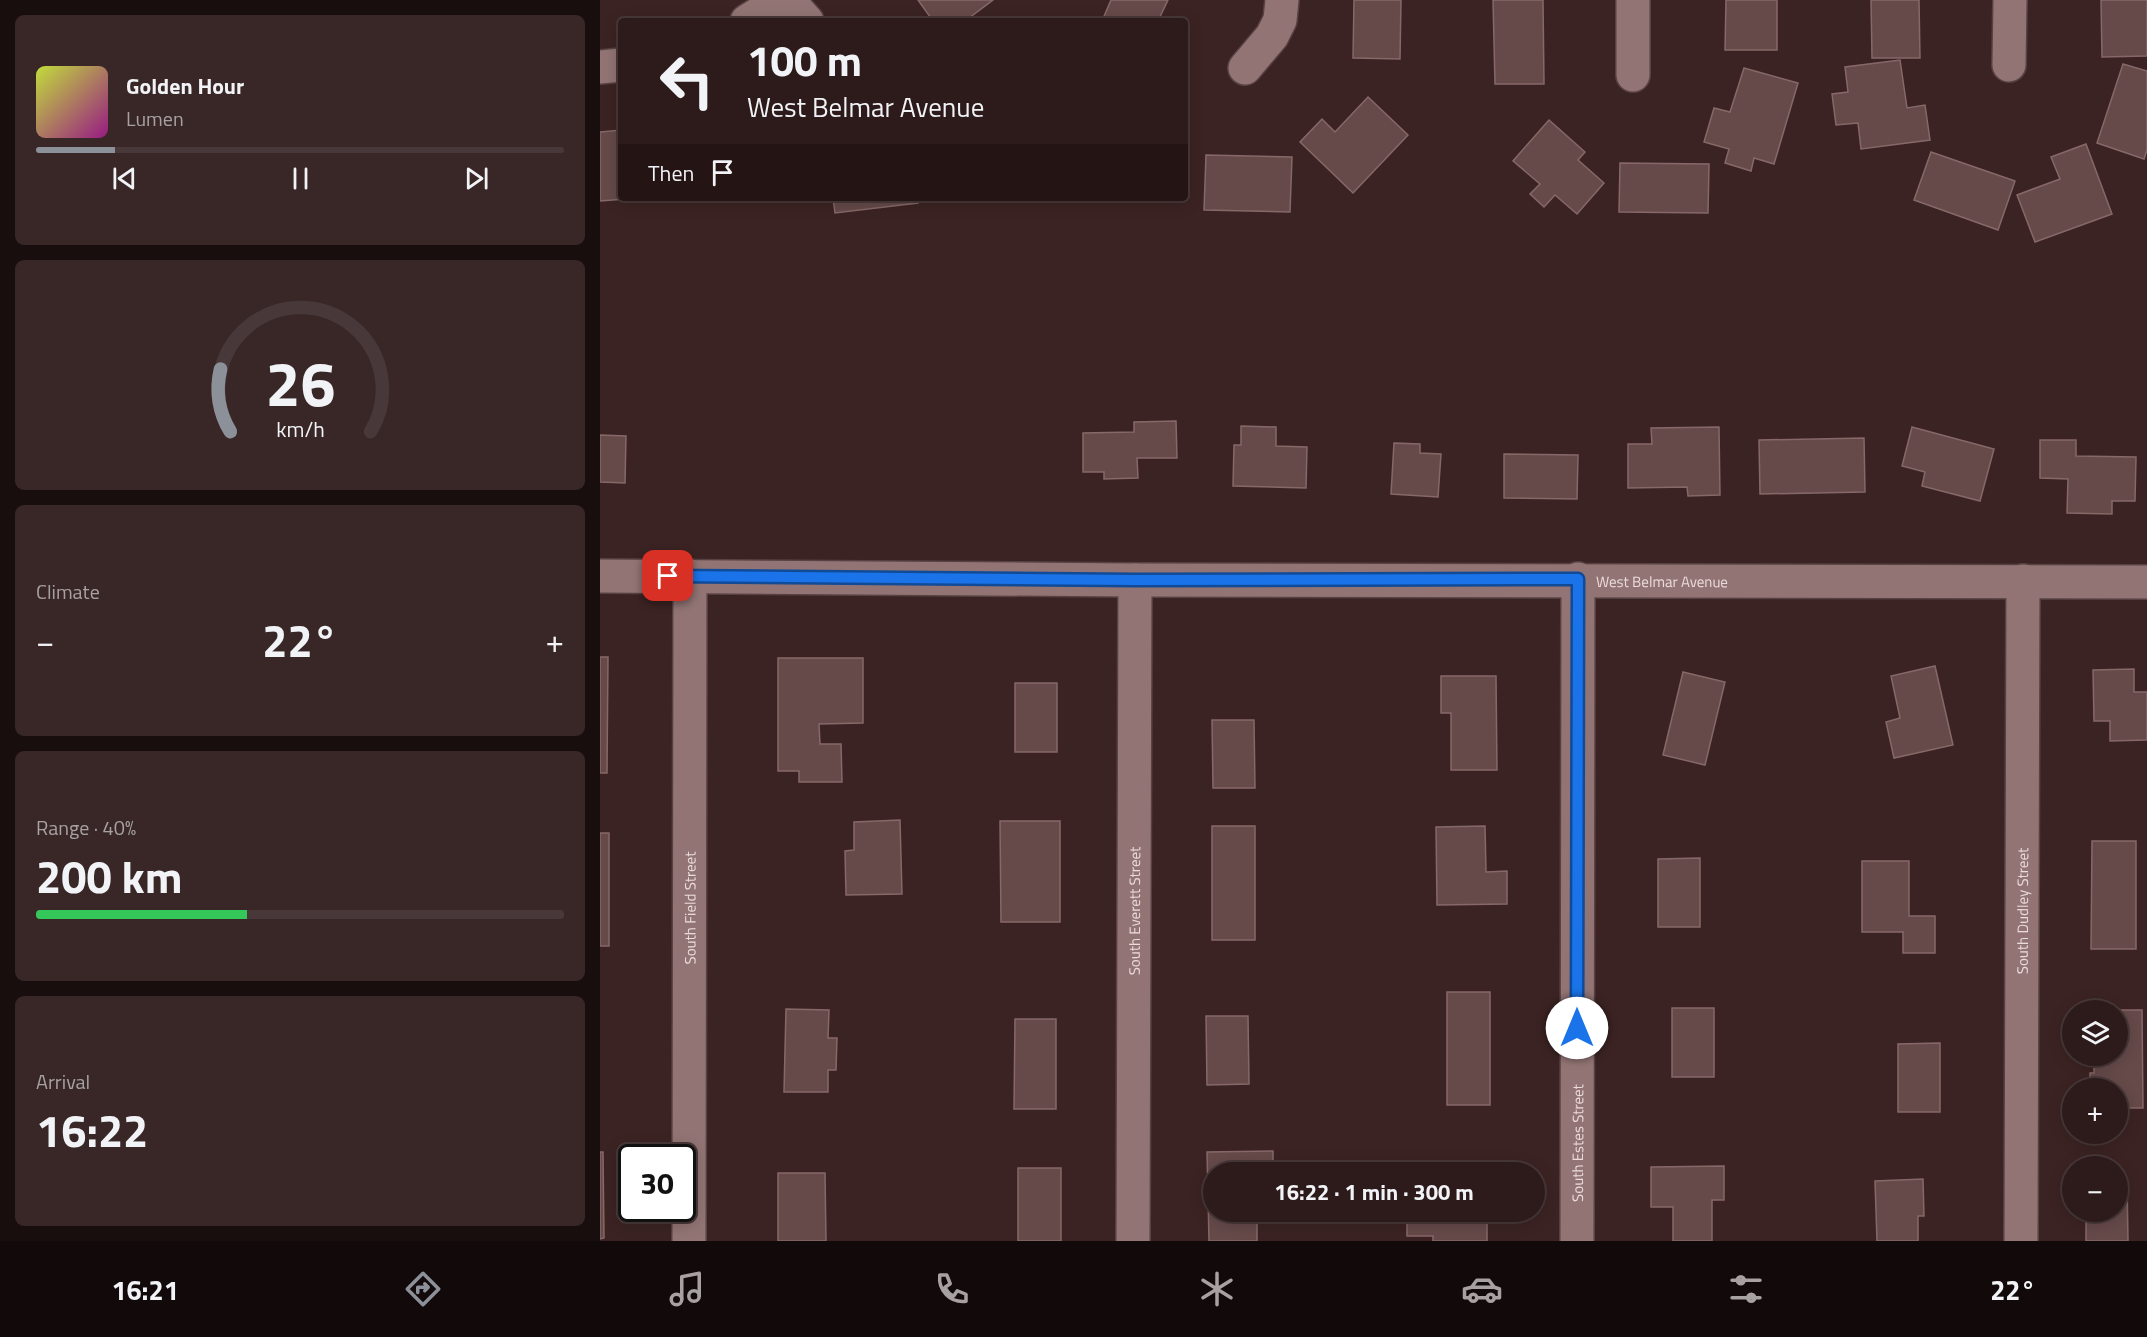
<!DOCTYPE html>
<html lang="en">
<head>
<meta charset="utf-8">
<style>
	:root { --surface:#2d1a1a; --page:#392727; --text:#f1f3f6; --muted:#a7a1a2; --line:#483839; --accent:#8c9099 }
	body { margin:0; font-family:"Titillium Web",sans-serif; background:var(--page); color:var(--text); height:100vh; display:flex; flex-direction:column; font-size:22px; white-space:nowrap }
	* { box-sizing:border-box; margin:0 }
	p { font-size:20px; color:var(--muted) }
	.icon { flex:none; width:33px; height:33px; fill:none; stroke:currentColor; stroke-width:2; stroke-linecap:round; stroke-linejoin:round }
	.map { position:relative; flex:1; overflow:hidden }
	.sheet { display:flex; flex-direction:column; gap:15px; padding:15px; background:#190e0e; width:600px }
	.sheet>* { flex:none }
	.guide { position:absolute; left:18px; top:18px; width:570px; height:183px; border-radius:6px; box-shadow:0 3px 15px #0003,0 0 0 2px var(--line); background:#2d1a1a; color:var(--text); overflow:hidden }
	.tools { position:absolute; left:1462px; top:1000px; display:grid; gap:12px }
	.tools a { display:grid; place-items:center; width:66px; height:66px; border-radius:50%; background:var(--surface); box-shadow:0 3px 15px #0003,0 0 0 2px var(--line); font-size:30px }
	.speed { position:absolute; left:18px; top:1144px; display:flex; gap:12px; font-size:30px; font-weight:700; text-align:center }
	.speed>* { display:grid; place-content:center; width:78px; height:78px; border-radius:50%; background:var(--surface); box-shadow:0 3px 15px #0003,0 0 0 2px var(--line); line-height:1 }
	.speed .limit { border:3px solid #111; border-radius:9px; background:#fff; color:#111 }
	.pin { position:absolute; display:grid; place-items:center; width:51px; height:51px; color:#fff; margin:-26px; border-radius:12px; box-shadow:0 3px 9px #0006 }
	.me { position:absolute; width:66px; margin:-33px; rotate:0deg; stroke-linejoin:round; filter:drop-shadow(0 0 4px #0008) }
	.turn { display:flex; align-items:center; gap:21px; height:126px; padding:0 30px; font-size:27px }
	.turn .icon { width:78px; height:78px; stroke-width:2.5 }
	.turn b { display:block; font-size:42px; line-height:51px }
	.then { display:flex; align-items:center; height:57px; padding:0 30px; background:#0003; gap:12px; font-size:22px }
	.big { font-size:45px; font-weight:700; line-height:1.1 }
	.sheet .card { flex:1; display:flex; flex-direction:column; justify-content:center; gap:9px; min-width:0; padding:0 21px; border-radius:9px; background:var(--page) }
	.sheet .dial { align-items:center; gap:0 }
	.dial svg { height:156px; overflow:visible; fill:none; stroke:var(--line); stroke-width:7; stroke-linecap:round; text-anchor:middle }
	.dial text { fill:var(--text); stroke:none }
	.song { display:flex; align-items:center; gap:18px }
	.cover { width:72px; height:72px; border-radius:9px; background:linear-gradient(135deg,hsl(70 70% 55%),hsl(310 70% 35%)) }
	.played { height:6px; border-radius:3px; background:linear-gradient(90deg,var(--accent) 15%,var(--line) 15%) }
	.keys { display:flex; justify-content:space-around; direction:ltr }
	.heat { display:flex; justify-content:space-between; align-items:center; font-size:33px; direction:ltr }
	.charge { height:9px; border-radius:4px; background:linear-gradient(90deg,#34c759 40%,var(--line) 0) }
	.trip { position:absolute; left:603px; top:1162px; width:342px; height:60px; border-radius:30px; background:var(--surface); box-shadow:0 3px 15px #0003,0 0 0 2px var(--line); font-weight:700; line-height:60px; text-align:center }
	.tabs { display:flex; height:96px; justify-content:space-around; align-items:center; background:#120a0a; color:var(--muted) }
	.tabs .icon { width:42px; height:42px }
	.tabs .on { color:var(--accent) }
	.tabs b { font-size:27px; color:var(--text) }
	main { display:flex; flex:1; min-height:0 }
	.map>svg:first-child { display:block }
</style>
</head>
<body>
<main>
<section class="sheet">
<div class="card">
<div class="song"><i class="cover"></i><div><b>Golden Hour</b><p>Lumen</p></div></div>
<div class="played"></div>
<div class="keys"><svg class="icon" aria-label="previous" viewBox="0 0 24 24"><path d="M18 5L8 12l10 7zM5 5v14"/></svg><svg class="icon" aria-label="pause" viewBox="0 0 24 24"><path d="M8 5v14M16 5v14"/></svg><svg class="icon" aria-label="next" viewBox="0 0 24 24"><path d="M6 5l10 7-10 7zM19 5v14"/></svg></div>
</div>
<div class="card dial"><svg viewBox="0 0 100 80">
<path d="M14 69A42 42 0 1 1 86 69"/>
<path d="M14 69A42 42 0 0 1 9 37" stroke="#8c9099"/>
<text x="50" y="56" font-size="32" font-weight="700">26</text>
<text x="50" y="72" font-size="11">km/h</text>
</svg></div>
<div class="card"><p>Climate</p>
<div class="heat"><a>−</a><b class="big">22°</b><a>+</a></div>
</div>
<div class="card"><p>Range · 40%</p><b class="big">200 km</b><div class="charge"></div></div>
<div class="card"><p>Arrival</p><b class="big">16:22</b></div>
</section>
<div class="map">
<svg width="1547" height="1241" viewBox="0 0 1547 1241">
	<rect width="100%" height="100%" fill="#3c2323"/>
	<!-- building -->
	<g fill="#664a4a" stroke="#866868" stroke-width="1.5">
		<polygon points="318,0 393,0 365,21 333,21"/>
		<polygon points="511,0 568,0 558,21 502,21"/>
		<polygon points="754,0 801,0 800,59 753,58"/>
		<polygon points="893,0 943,0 944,84 895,84"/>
		<polygon points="1126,0 1177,0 1177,50 1125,50"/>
		<polygon points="1271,0 1319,0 1320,58 1272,58"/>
		<polygon points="1501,0 1547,0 1547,56 1502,57"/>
		<polygon points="1300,60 1307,108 1325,105 1330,140 1261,149 1258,123 1236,125 1232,94 1248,92 1245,67"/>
		<polygon points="1523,64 1547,71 1547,150 1544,159 1497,143"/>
		<polygon points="1144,68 1198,83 1174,164 1154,158 1151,171 1125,163 1129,149 1104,142 1114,108 1130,112"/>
		<polygon points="768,97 808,135 753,193 700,142 722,119 735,132"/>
		<polygon points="949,120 985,152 978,160 1004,183 977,214 955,195 944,207 930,194 940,184 913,161"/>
		<polygon points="21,130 21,198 39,198 0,201 0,132"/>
		<polygon points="1486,144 1512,214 1435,242 1417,195 1460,179 1451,157"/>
		<polygon points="1331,152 1415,181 1398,230 1314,200"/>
		<polygon points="606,155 692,157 690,212 604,210"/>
		<polygon points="1020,163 1109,164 1108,213 1019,212"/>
		<polygon points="233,198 317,198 318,203 235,213"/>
		<polygon points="576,421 577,458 537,458 538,478 504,479 504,472 483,472 483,433 534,432 534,422"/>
		<polygon points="641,426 676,427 676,446 707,447 706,488 633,486 634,445 641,445"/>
		<polygon points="1119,427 1120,495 1088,496 1087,487 1028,488 1028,444 1052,444 1051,428"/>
		<polygon points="1312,427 1394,449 1380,501 1322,486 1325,472 1302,466"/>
		<polygon points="0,435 26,436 25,483 0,482"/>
		<polygon points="1264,438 1265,492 1160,494 1159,440"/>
		<polygon points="1440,440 1476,440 1476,456 1536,457 1535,501 1512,501 1512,514 1467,513 1468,479 1440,478"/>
		<polygon points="794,443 820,444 820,453 841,454 838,497 791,494"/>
		<polygon points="904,454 978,455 977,499 904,498"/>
		<polygon points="0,657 8,657 7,773 0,773"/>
		<polygon points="178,658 263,658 263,723 219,724 220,744 241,744 242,782 199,782 199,771 178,771"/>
		<polygon points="1335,666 1353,745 1294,758 1286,722 1300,718 1291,676"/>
		<polygon points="1534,669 1534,692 1547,692 1547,740 1510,741 1510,721 1494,721 1493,670"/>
		<polygon points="1083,672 1125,682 1105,765 1063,755"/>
		<polygon points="841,676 896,676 897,770 851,770 851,713 841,713"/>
		<rect x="415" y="683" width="42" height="69"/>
		<polygon points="612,720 654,720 655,788 613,788"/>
		<polygon points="300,820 302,894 246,895 245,851 254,850 254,822"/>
		<polygon points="400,821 460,821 460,922 401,922"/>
		<rect x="612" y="826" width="43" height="114"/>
		<polygon points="885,826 886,872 907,871 907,904 837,905 836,827"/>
		<rect x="0" y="833" width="9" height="113"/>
		<polygon points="1492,841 1536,841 1536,949 1491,949"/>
		<polygon points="1100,858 1100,927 1058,927 1058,859"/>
		<polygon points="1262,861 1309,861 1309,916 1335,916 1335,953 1303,953 1303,932 1262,932"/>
		<rect x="847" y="992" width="43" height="113"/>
		<rect x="1072" y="1008" width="42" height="69"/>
		<polygon points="186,1009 229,1010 228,1038 237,1038 236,1070 228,1070 228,1092 184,1092"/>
		<polygon points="1502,1010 1542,1010 1543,1108 1518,1108 1518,1089 1490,1089 1490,1073 1494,1073 1494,1056 1518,1056 1518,1011"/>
		<polygon points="606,1016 648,1016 649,1084 607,1085"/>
		<polygon points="415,1019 456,1019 456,1109 414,1109"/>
		<polygon points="1340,1043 1340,1112 1298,1112 1298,1044"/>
		<polygon points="673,1151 673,1173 614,1173 614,1212 657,1212 657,1241 609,1241 607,1152"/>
		<polygon points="0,1152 3,1152 4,1238 0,1239"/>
		<rect x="831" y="1162" width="36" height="11"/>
		<polygon points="1124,1166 1124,1200 1112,1200 1112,1241 1073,1241 1073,1207 1051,1207 1051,1167"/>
		<rect x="418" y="1168" width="43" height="73"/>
		<polygon points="178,1173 225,1173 226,1241 178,1241"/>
		<polygon points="1323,1179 1324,1216 1318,1216 1318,1241 1277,1241 1275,1181"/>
		<polygon points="1518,1179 1527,1179 1528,1241 1486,1241 1486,1212 1518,1212"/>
		<polygon points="807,1212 887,1212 887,1241 833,1241 833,1236 807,1236"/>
	</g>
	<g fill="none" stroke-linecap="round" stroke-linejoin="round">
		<!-- minor casing -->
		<g stroke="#574142" stroke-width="36">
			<g id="minor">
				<polyline points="188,0 207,21"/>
				<polyline points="147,21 181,0"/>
				<polyline points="1409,65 1410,0"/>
				<polyline points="0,67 21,65"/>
				<polyline points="645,68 672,36 680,20 682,0"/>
				<polyline points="1033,75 1033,0"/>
				<path id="s1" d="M 0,576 L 535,580 L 1547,582"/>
				<path id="s2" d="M 89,1241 L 90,576"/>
				<path id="s3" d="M 533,1241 L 535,580"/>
				<path id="s4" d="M 977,1241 L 978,579"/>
				<path id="s5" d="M 1421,1241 L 1423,581"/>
			</g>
		</g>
		<!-- minor -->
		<use href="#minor" stroke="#927474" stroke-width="33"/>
	</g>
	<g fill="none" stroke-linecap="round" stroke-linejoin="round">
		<!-- route casing -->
		<g stroke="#114b97" stroke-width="15">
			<polyline id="route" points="68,576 535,580 978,579 977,1028"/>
		</g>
		<!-- route -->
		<use href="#route" stroke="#1a73e8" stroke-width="10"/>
	</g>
	<g text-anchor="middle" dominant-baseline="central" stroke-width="6" stroke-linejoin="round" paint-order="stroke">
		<!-- street labels -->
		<g font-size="15" fill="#ecdbdb" stroke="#3c2323">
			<text stroke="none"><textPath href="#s1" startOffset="1062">West Belmar Avenue</textPath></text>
			<text stroke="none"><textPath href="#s2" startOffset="333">South Field Street</textPath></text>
			<text stroke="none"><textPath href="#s3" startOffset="330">South Everett Street</textPath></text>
			<text stroke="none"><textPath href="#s5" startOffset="330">South Dudley Street</textPath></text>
			<text stroke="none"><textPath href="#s4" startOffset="98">South Estes Street</textPath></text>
		</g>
	</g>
</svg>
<div class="tools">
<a><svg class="icon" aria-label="layers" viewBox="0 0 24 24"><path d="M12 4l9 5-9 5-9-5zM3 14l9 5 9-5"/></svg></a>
<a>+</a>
<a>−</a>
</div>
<div class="speed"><div class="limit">30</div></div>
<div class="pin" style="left:68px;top:576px;background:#d93025"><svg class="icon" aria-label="arrive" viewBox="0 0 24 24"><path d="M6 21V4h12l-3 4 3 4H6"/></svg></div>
<svg class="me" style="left:977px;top:1028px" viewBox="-20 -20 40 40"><circle r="19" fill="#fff"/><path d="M0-13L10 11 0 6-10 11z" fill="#1a73e8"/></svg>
<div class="trip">16:22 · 1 min · 300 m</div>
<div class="guide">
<div class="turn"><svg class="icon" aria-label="left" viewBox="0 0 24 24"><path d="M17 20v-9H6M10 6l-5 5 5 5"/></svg><div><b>100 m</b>West Belmar Avenue</div></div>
<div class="then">Then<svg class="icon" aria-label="arrive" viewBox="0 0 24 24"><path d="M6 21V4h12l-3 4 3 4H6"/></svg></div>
</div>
</div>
</main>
<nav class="tabs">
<b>16:21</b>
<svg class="icon on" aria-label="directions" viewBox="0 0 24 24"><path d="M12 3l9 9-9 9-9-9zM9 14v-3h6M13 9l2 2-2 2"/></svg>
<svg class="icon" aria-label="music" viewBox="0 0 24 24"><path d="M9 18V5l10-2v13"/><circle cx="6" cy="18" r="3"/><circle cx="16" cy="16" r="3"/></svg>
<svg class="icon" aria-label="phone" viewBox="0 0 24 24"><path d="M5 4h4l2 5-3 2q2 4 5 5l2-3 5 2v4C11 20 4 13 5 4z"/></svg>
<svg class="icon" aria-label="climate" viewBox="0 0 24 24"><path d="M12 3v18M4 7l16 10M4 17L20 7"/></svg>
<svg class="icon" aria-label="car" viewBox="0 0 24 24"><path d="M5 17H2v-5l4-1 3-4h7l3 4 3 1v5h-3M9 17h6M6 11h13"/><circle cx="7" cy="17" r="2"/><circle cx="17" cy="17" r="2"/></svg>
<svg class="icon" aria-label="filters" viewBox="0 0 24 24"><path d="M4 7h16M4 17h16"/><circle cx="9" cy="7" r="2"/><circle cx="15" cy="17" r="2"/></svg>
<b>22°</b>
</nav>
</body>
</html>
